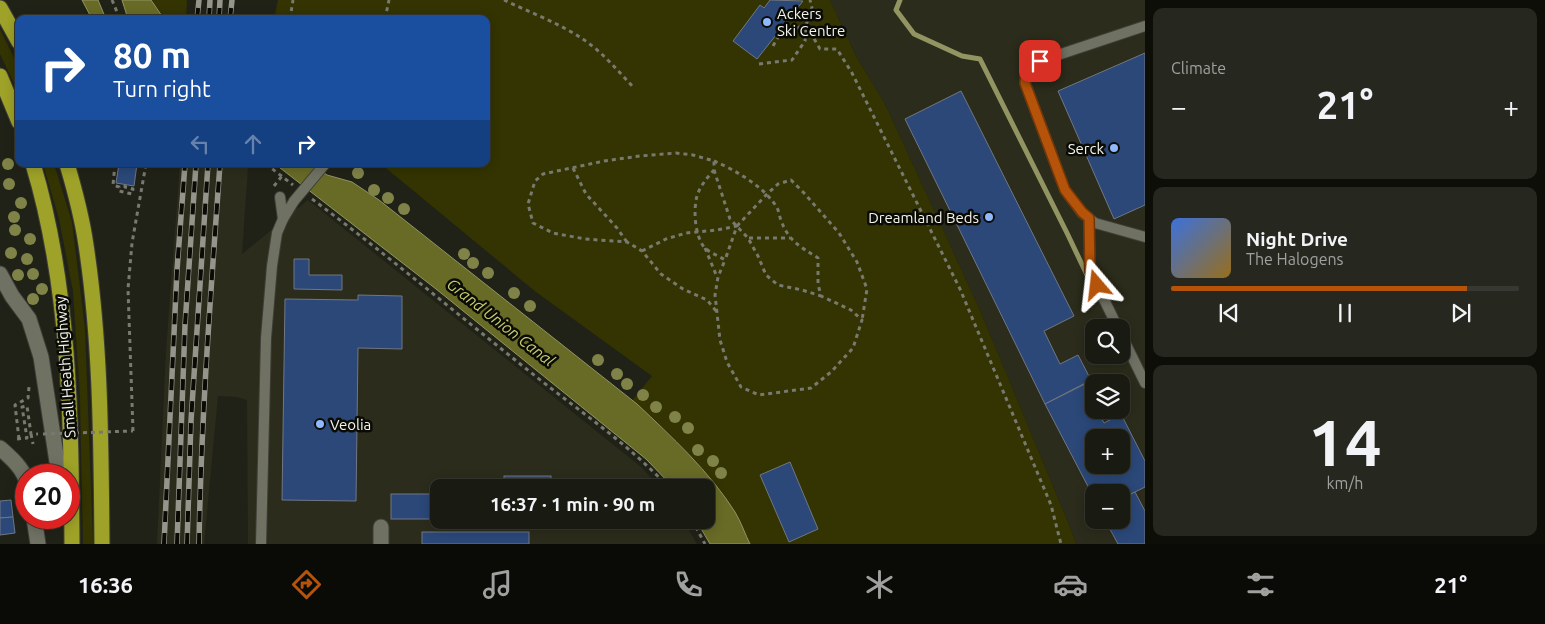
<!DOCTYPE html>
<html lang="en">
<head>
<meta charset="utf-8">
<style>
	:root { --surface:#191a11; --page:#26271f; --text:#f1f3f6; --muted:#9fa19f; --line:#373831; --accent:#b45309 }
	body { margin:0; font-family:Ubuntu,sans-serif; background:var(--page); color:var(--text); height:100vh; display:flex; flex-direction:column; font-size:19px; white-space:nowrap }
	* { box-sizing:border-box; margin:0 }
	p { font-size:16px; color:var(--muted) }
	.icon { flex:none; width:28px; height:28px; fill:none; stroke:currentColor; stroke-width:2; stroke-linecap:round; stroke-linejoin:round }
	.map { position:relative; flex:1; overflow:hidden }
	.side { display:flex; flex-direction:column; gap:8px; padding:8px; background:#0e0e09; width:400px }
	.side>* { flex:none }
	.guide { position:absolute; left:15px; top:15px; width:475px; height:152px; border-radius:10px; box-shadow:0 2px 12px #0003,0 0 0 1px var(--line); background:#1a4fa0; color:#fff; overflow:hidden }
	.tools { position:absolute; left:1085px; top:319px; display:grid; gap:10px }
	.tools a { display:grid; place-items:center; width:45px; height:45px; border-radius:10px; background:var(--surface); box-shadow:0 2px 12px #0003,0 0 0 1px var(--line); font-size:25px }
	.speed { position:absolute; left:15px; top:464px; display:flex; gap:10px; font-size:25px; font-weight:700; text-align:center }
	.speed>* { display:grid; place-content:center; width:65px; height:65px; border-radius:50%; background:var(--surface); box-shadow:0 2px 12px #0003,0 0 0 1px var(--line); line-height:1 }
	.speed .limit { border:8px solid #d22; background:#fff; color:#111 }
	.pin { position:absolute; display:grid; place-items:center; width:42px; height:42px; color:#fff; margin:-21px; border-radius:10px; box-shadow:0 2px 8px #0006 }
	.me { position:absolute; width:55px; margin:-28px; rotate:343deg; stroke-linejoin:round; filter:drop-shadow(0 0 4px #0008) }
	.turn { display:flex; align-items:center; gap:18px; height:105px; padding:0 15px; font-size:22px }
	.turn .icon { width:65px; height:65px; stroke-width:2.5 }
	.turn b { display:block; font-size:35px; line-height:42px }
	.lanes { display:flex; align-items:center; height:48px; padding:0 15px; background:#0003; justify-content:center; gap:25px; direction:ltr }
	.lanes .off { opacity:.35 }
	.big { font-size:38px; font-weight:700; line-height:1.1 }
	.side .widget { flex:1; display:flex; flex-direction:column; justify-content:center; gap:8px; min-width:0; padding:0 18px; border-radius:10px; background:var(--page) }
	.side .dial { align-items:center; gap:0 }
	.dial b { font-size:65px; line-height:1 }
	.song { display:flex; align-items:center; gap:15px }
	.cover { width:60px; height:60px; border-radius:8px; background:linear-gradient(135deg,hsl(220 70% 55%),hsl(40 70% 35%)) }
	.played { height:5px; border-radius:2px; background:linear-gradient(90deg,var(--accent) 85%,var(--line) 85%) }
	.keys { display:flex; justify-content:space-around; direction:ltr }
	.heat { display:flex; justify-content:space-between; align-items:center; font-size:28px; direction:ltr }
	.trip { position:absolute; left:430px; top:479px; width:285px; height:50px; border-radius:10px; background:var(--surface); box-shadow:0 2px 12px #0003,0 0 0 1px var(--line); font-weight:700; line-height:50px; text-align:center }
	.menu { display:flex; height:80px; justify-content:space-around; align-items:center; background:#0a0a07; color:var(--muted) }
	.menu .icon { width:35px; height:35px }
	.menu .on { color:var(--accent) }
	.menu b { font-size:22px; color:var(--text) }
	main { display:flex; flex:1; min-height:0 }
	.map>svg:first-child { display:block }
</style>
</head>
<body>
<main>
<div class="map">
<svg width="1145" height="544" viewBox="0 0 1145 544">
	<rect width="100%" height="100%" fill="#212217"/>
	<!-- built -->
	<g fill="#2b2c1b" fill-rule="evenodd">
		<path d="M 830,0 L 1145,0 L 1145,544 L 1076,544 L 1070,527 L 979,308 L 885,104 L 856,56 ZM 1094,328 L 1121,328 L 1121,355 L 1094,355 ZM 1094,382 L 1121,382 L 1121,410 L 1094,410 ZM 1094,438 L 1121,438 L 1121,465 L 1094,465 ZM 1094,492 L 1121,492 L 1121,520 L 1094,520 Z"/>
		<polygon points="180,164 226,164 248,167 242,254 308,200 641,467 660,487 439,488 439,520 683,520 697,544 248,544 247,400 237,397 218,396 204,544 157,544 166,351"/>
	</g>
	<!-- green -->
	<g fill="#333401">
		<polygon points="151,0 187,0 186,19 164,19"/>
		<polygon points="278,0 830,0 856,56 885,104 979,308 1070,527 1076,544 745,544 735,524 700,466 667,431 631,402 652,376 536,292 381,164 486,164 486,19 274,19"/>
		<polygon points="0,29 19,68 19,94 0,54"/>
		<polygon points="43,164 54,164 72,222 85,329 93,544 83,544 80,397 73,291 59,219"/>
	</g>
	<!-- water -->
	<g fill="#686b26" stroke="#929462">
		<polygon points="82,0 98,0 106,19 92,19"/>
		<polygon points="122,0 151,0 164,19 128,19"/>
		<path d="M 275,164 L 312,164 L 327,175 L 352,182 L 379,200 L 637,404 C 672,437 709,471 735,512 C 741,522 745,534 750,544 L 710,544 L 696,520 L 706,520 L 706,488 L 673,487 L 646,459 L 436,289 Z"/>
	</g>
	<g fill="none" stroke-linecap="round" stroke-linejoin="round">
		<!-- stream -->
		<polyline stroke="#929462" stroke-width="5" points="900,0 896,10 914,34 962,56 980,59 1067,233 1097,296"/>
	</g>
	<!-- building -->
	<g fill="#2b4879" stroke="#707783" fill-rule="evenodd">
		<polygon points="770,0 803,1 757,59 733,41 760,5 764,8"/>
		<polygon points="1145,53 1145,205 1114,219 1058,91"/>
		<polygon points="961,91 1074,316 1044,331 1060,364 1078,355 1091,380 1045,404 905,119"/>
		<polygon points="119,164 137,164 134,186 116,183"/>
		<polygon points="294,259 309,259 309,275 342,275 342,290 294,289"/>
		<polygon points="358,295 402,296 402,349 358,348 356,501 282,500 285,299 358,300"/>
		<path d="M 1105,374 L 1109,382 L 1094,382 L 1094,410 L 1097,410 L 1104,423 L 1121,414 L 1145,461 L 1145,487 L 1121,499 L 1121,492 L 1094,492 L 1094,498 L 1045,404 ZM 1094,438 L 1121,438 L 1121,465 L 1094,465 Z"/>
		<polygon points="790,462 818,529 789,542 760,475"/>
		<rect x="504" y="476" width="47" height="12"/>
		<polygon points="1135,492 1145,511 1145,544 1118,544 1105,520 1121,520 1121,499"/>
		<rect x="391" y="494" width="48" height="25"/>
		<polygon points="11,500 13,517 0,518 0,501"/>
		<polygon points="13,517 15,533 0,535 0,518"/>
		<rect x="422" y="532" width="107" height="12"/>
	</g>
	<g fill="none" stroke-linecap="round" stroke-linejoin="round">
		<!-- service casing -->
		<g stroke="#3e3e37" stroke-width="12">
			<g id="service">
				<polyline points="1145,26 1040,61 1026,73 1025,83 1065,190 1082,213 1095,223 1145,237"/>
				<polyline points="280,197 283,219"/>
				<polyline points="1089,218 1090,271 1118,328"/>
				<polyline points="1121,334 1145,383"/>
				<polyline points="261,544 266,338 272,266 277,233 283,219 294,201"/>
			</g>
		</g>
		<!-- minor casing -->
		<g stroke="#3e3e37" stroke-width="17">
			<g id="minor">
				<polyline points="0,274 12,296 29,319 41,357 59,475"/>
				<polyline points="381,544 381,527"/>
			</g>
		</g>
		<!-- tertiary casing -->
		<g stroke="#3e3e37" stroke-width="17">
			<g id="tertiary">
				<path d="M 0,448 C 10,457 22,467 26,480"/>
				<polyline points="34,518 38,544"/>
			</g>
		</g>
		<!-- trunk casing -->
		<g stroke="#3e3e37" stroke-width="17">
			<g id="trunk">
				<polyline points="0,8 19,42"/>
				<polyline points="0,76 19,122"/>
				<path d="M 33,164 C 70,287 71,416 72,544"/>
				<path d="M 67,164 C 75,191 82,217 86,245 C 101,344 101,444 102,544"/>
			</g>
		</g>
		<!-- path -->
		<g stroke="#78796f" stroke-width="3" stroke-dasharray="4 4" stroke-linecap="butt">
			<polyline points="112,0 120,19"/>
			<path d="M 504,0 C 531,13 562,24 587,42 C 605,55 619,72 634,88"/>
			<polyline points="290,19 293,0"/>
			<polyline points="385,19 389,0"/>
			<polyline points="806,25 820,49 837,49 852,73 960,289 1051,505 1061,544"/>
			<polyline points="773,46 781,32 791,30 806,25"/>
			<polyline points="759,64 792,60 805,41 806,25 812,8 810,0"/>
			<path d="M 714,161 C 735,170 763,186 776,206 C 779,210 779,216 781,220 C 788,241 801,247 818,258 L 818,284 L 821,296 L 851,310 L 862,320 L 853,348 L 831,372 L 811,388 L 759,395 L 741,387 L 727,362 L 720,340 L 715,295 L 718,277 L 725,260 C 719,256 708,252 704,247 C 695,235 693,211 697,196 C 700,186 707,178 714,170 L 714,161 L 693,155 L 676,153 L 640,156 L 604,161 L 543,174 L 535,181 L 528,204 L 533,223 L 553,233 L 585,239 L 627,242 L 642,251 L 661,274 L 683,289 L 707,300 L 717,312"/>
			<polyline points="115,164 113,185 119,187 119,191 132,194"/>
			<polyline points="266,164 293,185"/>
			<polyline points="573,168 586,194 617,228 627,242"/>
			<polyline points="714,170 730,219 748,238 758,256 766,275 778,285 802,290 821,296"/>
			<polyline points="125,185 125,187 133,189 132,194"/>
			<polyline points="274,186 282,176"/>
			<path d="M 312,199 C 386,254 457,314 529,371 C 576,409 628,443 669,488"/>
			<polyline points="737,226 767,194 778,184 791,180 804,193 839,233 857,262 867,289 862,320"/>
			<polyline points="749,238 790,238"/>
			<polyline points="705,248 717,277"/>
			<polyline points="642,251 666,239 686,233 717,230 737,226 725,260"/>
			<polyline points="133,431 128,289 132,243 146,164"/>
			<polyline points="31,434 33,444"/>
			<polyline points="17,439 27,438 22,407 27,406 31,434 38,434"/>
			<polyline points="19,439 15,405 28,398 29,387"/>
			<polyline points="692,520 705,544"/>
		</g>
		<!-- service -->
		<use href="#service" stroke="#6f7163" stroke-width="10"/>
		<!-- minor -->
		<use href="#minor" stroke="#6f7163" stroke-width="15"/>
		<!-- tertiary -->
		<use href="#tertiary" stroke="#6f7163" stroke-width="15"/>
		<!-- trunk -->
		<use href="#trunk" stroke="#9ea228" stroke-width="15"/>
		<!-- rail casing -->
		<g stroke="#95958c" stroke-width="5.5">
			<g id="rail">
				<polyline points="197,19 199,0"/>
				<polyline points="209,19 210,0"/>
				<polyline points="219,19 220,0"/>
				<polyline points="230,19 232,0"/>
				<polyline points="164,544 177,270 185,164"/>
				<polyline points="177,544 185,325 196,164"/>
				<polyline points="187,544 191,421 208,164"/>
				<path d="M 199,544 C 201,417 211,290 220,164"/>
			</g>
		</g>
		<!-- rail -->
		<use href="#rail" stroke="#0b0b06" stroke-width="4" stroke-dasharray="11" stroke-linecap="butt"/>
		<!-- service-bridge casing -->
		<g stroke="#3e3e37" stroke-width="12" stroke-linecap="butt">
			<polyline id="service-bridge" points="294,201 325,164"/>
		</g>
		<!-- path-bridge -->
		<polyline stroke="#78796f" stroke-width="3" stroke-dasharray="4 4" stroke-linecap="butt" points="43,434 133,431"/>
		<!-- service-bridge -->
		<use href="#service-bridge" stroke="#6f7163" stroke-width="10"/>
	</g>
	<!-- trees -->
	<g fill="#7f8348">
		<circle cx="8" cy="164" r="6"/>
		<circle cx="358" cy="173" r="6"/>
		<circle cx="9" cy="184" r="6"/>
		<circle cx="374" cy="190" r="6"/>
		<circle cx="388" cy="198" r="6"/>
		<circle cx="21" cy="203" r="6"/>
		<circle cx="404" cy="209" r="6"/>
		<circle cx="14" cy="217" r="6"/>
		<circle cx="15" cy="230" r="6"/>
		<circle cx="30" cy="239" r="6"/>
		<circle cx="11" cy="253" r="6"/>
		<circle cx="464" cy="254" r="6"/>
		<circle cx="27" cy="259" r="6"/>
		<circle cx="473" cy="263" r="6"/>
		<circle cx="488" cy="273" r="6"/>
		<circle cx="33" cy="274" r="6"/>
		<circle cx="18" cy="275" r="6"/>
		<circle cx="42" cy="289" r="6"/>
		<circle cx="514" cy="293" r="6"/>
		<circle cx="33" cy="299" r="6"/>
		<circle cx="530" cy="306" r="6"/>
		<circle cx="598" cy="360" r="6"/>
		<circle cx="617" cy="374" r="6"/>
		<circle cx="627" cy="384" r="6"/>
		<circle cx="643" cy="395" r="6"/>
		<circle cx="656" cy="407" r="6"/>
		<circle cx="675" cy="417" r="6"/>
		<circle cx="688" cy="428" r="6"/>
		<circle cx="698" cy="450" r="6"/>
		<circle cx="713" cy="461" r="6"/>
		<circle cx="721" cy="473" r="6"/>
	</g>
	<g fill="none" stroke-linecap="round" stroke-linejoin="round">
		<!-- route casing -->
		<g stroke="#753606" stroke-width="12">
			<polyline id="route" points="1040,61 1026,73 1025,83 1065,190 1082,212 1089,218 1090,271 1097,285"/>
		</g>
		<!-- route -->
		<use href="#route" stroke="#b45309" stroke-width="9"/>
	</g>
	<!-- markers -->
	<g fill="#90b8fd" stroke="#0b0b06" stroke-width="2">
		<circle cx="767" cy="22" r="5"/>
		<circle cx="1114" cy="148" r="5"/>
		<circle cx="989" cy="217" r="5"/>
		<circle cx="320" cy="424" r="5"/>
	</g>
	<g text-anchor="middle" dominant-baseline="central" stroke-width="5" stroke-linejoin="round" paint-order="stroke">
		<!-- poi labels -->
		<g font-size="15" fill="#f5f5ee" stroke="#0b0b06" text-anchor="start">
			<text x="777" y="13">Ackers<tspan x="777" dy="17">Ski Centre</tspan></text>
			<text x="1104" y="148" text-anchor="end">Serck</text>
			<text x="979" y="217" text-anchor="end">Dreamland Beds</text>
			<text x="330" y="424">Veolia</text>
		</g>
		<!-- street labels -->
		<g font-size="15" fill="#f5f5ee" stroke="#0b0b06">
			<text transform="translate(65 367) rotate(-94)">Small Heath Highway</text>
		</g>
		<!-- water labels -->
		<g font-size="16" font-style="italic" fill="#c7cd6d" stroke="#0b0b06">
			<text transform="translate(501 322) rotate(38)">Grand Union Canal</text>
		</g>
	</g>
</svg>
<div class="tools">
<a><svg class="icon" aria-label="search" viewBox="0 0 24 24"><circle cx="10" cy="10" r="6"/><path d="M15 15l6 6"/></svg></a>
<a><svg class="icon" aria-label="layers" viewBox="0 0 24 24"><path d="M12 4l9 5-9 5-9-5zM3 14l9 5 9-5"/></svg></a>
<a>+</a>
<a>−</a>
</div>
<div class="speed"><div class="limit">20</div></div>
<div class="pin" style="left:1040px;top:61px;background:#d93025"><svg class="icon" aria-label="arrive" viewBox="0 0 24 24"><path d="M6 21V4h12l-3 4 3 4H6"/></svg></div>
<svg class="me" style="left:1097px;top:285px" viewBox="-20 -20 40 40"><path d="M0-17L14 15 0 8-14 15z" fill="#b45309" stroke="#fff" stroke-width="4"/></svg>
<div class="trip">16:37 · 1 min · 90 m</div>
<div class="guide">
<div class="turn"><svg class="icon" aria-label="right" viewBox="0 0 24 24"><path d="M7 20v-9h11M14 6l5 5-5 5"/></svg><div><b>80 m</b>Turn right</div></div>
<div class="lanes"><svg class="icon off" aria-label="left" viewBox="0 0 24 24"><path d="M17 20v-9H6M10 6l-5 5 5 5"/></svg><svg class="icon off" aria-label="ahead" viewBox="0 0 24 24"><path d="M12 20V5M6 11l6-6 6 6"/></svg><svg class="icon" aria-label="right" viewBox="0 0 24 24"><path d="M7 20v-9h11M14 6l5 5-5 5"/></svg></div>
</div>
</div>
<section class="side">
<div class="widget"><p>Climate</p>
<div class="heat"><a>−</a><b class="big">21°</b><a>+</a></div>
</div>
<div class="widget">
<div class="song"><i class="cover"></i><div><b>Night Drive</b><p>The Halogens</p></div></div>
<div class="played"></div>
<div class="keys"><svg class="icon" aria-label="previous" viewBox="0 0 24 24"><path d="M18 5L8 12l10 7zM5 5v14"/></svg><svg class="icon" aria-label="pause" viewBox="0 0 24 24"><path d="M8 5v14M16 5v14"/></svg><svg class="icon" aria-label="next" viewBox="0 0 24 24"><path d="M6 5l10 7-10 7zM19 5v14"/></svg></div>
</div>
<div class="widget dial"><b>14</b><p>km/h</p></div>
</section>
</main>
<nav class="menu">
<b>16:36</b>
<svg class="icon on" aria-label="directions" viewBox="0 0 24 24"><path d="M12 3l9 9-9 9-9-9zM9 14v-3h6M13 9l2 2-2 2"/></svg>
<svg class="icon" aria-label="music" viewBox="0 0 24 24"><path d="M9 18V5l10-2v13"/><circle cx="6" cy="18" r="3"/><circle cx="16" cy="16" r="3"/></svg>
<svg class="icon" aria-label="phone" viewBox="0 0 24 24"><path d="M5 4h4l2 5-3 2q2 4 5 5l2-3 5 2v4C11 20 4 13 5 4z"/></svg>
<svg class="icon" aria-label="climate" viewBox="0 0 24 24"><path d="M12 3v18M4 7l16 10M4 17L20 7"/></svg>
<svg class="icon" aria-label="car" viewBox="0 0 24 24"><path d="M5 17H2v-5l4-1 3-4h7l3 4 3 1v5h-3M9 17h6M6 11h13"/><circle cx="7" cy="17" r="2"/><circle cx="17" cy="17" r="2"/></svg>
<svg class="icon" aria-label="filters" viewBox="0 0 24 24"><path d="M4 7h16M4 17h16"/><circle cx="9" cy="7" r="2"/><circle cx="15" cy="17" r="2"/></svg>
<b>21°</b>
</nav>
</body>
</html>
